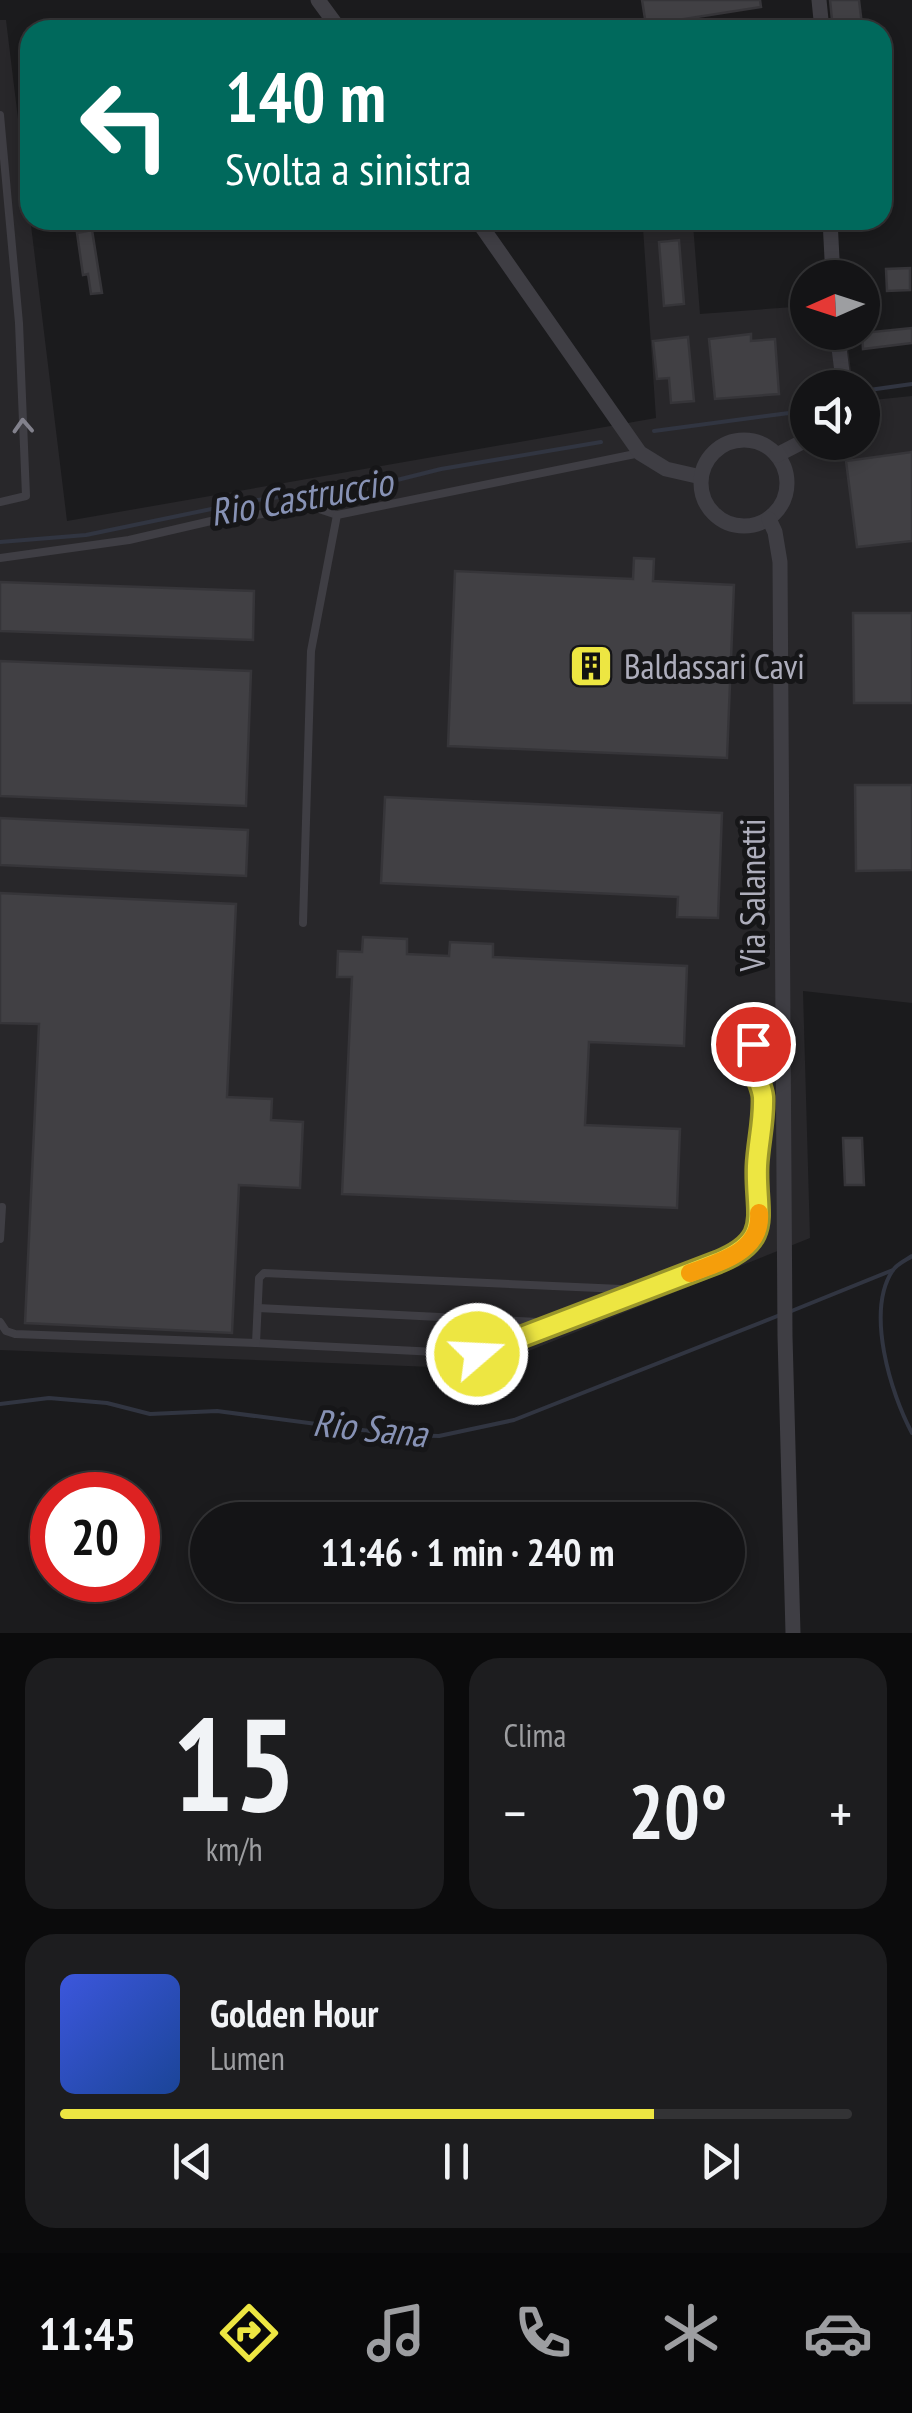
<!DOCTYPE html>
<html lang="it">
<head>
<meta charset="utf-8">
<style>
	:root { --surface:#141416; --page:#1d1d1f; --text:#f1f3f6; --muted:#9d9ea1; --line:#333335; --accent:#ede642 }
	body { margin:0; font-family:"PT Sans Narrow",sans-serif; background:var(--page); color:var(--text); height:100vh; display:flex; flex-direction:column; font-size:38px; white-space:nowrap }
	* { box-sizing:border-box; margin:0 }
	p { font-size:32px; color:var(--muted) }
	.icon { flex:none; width:55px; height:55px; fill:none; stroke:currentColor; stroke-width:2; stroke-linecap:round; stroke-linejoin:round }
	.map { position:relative; height:1633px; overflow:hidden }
	.details { display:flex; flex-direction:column; gap:25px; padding:25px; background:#0b0b0c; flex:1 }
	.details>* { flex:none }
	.top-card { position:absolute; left:20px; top:20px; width:872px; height:210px; border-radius:30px; box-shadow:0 5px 15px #0003,0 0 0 2px var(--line); background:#00695c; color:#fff; overflow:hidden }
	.needle { width:65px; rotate:267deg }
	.tools { position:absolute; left:790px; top:260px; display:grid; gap:20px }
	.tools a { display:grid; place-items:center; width:90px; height:90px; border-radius:50%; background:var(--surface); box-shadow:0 5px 15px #0003,0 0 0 2px var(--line); font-size:50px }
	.speed { position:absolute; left:30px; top:1472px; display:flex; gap:20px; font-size:50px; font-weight:700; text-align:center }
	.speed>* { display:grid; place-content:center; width:130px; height:130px; border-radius:50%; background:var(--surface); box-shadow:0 5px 15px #0003,0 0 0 2px var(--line); line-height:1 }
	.speed .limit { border:15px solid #d22; background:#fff; color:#111 }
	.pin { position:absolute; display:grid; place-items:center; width:85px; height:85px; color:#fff; margin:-42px; border:5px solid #fff; border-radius:50%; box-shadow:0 2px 10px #0007 }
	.me { position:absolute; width:110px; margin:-55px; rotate:71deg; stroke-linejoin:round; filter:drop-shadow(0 0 8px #0008) }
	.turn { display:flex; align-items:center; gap:35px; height:210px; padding:0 40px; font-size:45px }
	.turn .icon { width:130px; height:130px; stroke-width:2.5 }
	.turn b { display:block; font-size:70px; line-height:85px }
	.big { font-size:75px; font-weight:700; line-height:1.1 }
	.details .widget { flex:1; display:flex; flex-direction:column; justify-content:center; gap:15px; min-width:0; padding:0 35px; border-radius:30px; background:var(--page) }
	.details .dial { align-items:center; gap:0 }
	.dial b { font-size:130px; line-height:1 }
	.song { display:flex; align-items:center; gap:30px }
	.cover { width:120px; height:120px; border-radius:15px; background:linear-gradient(135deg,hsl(230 70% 55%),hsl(220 70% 35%)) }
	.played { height:10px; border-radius:5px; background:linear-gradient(90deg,var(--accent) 75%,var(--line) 75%) }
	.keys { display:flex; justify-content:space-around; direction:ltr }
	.heat { display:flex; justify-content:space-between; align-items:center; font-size:55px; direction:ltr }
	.details .tiles { flex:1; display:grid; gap:25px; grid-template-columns:1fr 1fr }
	.widget:last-child { grid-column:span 2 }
	.trip { position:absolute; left:190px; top:1502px; width:555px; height:100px; border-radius:50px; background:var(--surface); box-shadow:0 5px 15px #0003,0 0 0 2px var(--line); font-weight:700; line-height:100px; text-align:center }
	.dock { display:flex; height:160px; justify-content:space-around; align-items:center; background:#080809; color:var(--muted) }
	.dock .icon { width:70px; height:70px }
	.dock .current { color:var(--accent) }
	.dock b { font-size:45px; color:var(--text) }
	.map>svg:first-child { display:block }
</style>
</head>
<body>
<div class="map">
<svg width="912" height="1633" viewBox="0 0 912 1633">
	<rect width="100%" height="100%" fill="#1b1b1d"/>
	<!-- built -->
	<polygon fill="#28272a" points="0,20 6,20 67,521 656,418 643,228 693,224 700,314 807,306 808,332 826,333 827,343 847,340 853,387 808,388 808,442 862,442 863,401 912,396 912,1003 803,991 810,1238 484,1369 0,1350"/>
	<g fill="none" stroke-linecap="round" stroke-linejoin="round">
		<!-- stream -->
		<g stroke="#313541" stroke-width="4">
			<polyline points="862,391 912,384"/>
			<polyline points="654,431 789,413 808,406"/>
			<polyline points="0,542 86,535 250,501 389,482 441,469 601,442"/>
			<path d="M 912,1256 C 906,1260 897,1264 893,1270 C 865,1311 891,1394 912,1433"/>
			<polyline points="789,1312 893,1270"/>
			<polyline points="0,1404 49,1398 107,1403 150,1414 217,1411 400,1435 439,1436 514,1420 780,1315"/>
		</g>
	</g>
	<!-- building -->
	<g fill="#414044" stroke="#363539" stroke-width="2.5">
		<polygon points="642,0 760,0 761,7 646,25"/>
		<polygon points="830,0 859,0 862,25 833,30"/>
		<polygon points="92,230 102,293 91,294 88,274 83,275 77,233"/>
		<polygon points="679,240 684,304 664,306 659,242"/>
		<polygon points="910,268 910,290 887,291 886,269"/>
		<polygon points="912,328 912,343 863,349 862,333"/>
		<polygon points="751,334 751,341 775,339 779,394 715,399 709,339"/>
		<polygon points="688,337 694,401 671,403 669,378 657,379 653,341"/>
		<polygon points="912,452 912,541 857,547 846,461"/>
		<polygon points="634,558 654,559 653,581 734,585 727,758 448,746 455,571 633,579"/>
		<polygon points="0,582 254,591 253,640 0,631"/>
		<polygon points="853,613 912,613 912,703 854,703"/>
		<polygon points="0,661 251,671 246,806 0,796"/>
		<polygon points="855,785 912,785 912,870 856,871"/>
		<polygon points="385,797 722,813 718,918 677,917 678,897 381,883"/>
		<polygon points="0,818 248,830 246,876 0,865"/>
		<polygon points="0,893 236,904 227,1097 272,1099 271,1120 303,1122 300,1188 239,1185 232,1333 25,1323 39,1024 0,1023"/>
		<polygon points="363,937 407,939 407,954 449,956 450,942 493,944 493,957 687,966 684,1046 589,1042 585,1125 680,1129 677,1208 342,1194 352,977 337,977 338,951 362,952"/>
		<polygon points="843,1138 862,1138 864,1185 845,1185"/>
	</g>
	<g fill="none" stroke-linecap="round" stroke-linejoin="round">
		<!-- lane -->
		<g stroke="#3f3e44" stroke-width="8">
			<polyline points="0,115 19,323 26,496 0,502"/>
			<polyline points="0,558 129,540 211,521 313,507 337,515"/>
			<polyline points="303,923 311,651 337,515 640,453"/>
			<polyline points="0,1239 2,1207"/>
			<polyline points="644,1290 477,1354 256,1343 259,1278 264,1273 644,1290 741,1253 751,1241 760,1222 757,1162 763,1134 763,1106 762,1089 754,1068 753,1044 757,1040 783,1039"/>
			<polyline points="258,1308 558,1323"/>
			<polyline points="0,1322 6,1331 15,1334 256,1343"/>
		</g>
		<!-- street -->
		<g stroke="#3f3e44" stroke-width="15">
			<polyline points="318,0 340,30"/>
			<polyline points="819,0 822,30"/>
			<polyline points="477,220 640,453 666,469 701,477"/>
			<polyline points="830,220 833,278"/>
			<polyline points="837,332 844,388"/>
			<circle cx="744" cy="483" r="43"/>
			<polyline points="777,455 808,439"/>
			<polyline points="769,519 775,532 780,562 785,1336 793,1633"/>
		</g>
	</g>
	<!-- one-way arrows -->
	<defs><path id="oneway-chevron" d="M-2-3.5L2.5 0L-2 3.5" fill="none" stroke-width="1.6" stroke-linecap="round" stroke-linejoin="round" transform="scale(2.5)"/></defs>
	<use stroke="#82818c" href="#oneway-chevron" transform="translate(23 426) rotate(-93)"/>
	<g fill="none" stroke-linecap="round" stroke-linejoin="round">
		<!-- route casing -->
		<g stroke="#9a962b" stroke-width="25">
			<path id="route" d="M 477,1354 L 718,1262 C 774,1239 755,1215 757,1166 C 758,1143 764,1121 763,1097 C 762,1086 756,1078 754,1067 C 752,1060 753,1051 753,1044"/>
		</g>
		<!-- route -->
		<use href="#route" stroke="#ede642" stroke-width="18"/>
		<!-- slow -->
		<path stroke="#f59e0b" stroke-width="18" d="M 690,1273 C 719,1262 762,1252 759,1213"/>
	</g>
	<!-- icons -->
	<defs>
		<g id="building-square" transform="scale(2.25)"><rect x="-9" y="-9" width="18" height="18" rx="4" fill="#ede642" stroke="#161618"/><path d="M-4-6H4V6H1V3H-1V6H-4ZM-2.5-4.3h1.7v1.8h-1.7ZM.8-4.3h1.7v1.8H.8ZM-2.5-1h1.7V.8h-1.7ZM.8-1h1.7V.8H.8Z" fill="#111"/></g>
	</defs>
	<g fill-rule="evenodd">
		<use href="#building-square" x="591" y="666"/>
	</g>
	<g text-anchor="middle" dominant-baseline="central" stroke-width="10" stroke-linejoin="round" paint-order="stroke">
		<!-- poi labels -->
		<g font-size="35" fill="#aeaebc" stroke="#161618" text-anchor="start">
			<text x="624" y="666">Baldassari Cavi</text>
		</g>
		<!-- street labels -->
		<g font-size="35" fill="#aeaebc" stroke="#161618">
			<text transform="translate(752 895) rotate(-90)">Via Salanetti</text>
		</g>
		<!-- water labels -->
		<g font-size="38" font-style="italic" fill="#8792b5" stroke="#161618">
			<text transform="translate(301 496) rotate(-10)">Rio Castruccio</text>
			<text transform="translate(370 1427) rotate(6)">Rio Sana</text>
		</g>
	</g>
</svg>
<div class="tools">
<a><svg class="needle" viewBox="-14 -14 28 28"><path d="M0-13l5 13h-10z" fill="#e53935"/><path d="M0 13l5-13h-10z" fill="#9d9ea1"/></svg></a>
<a><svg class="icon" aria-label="sound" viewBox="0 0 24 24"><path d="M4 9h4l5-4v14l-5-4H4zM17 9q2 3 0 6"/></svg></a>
</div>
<div class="speed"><div class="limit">20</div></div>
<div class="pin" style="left:753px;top:1044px;background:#d93025"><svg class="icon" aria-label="arrive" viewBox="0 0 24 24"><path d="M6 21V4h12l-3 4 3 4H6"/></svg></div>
<svg class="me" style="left:477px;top:1354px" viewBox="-20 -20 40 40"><circle r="17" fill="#ede642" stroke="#fff" stroke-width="3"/><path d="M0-11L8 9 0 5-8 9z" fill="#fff"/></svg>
<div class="trip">11:46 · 1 min · 240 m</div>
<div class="top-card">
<div class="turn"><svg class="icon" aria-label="left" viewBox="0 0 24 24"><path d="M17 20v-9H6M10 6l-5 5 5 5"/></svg><div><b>140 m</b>Svolta a sinistra</div></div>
</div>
</div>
<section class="details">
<div class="tiles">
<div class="widget dial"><b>15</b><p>km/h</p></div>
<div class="widget"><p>Clima</p>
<div class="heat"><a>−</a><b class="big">20°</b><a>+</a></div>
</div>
<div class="widget">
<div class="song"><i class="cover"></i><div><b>Golden Hour</b><p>Lumen</p></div></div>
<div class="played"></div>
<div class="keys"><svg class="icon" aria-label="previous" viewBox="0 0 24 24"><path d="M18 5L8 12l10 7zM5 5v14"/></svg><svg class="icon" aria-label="pause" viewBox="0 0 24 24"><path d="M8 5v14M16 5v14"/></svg><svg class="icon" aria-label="next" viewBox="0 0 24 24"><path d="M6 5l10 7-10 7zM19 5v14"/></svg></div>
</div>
</div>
</section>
<nav class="dock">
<b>11:45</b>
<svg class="icon current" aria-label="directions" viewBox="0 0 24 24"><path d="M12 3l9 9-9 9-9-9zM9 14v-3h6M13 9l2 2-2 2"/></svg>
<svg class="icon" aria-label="music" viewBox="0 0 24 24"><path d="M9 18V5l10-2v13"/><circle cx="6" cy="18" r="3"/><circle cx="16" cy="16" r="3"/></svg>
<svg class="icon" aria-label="phone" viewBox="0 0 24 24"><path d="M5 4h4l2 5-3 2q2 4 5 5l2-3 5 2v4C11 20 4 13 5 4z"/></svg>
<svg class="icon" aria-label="climate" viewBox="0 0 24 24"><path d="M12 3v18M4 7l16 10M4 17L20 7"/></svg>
<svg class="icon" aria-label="car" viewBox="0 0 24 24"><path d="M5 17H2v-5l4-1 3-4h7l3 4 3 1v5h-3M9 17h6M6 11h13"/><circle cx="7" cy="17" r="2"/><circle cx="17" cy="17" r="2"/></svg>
</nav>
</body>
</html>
